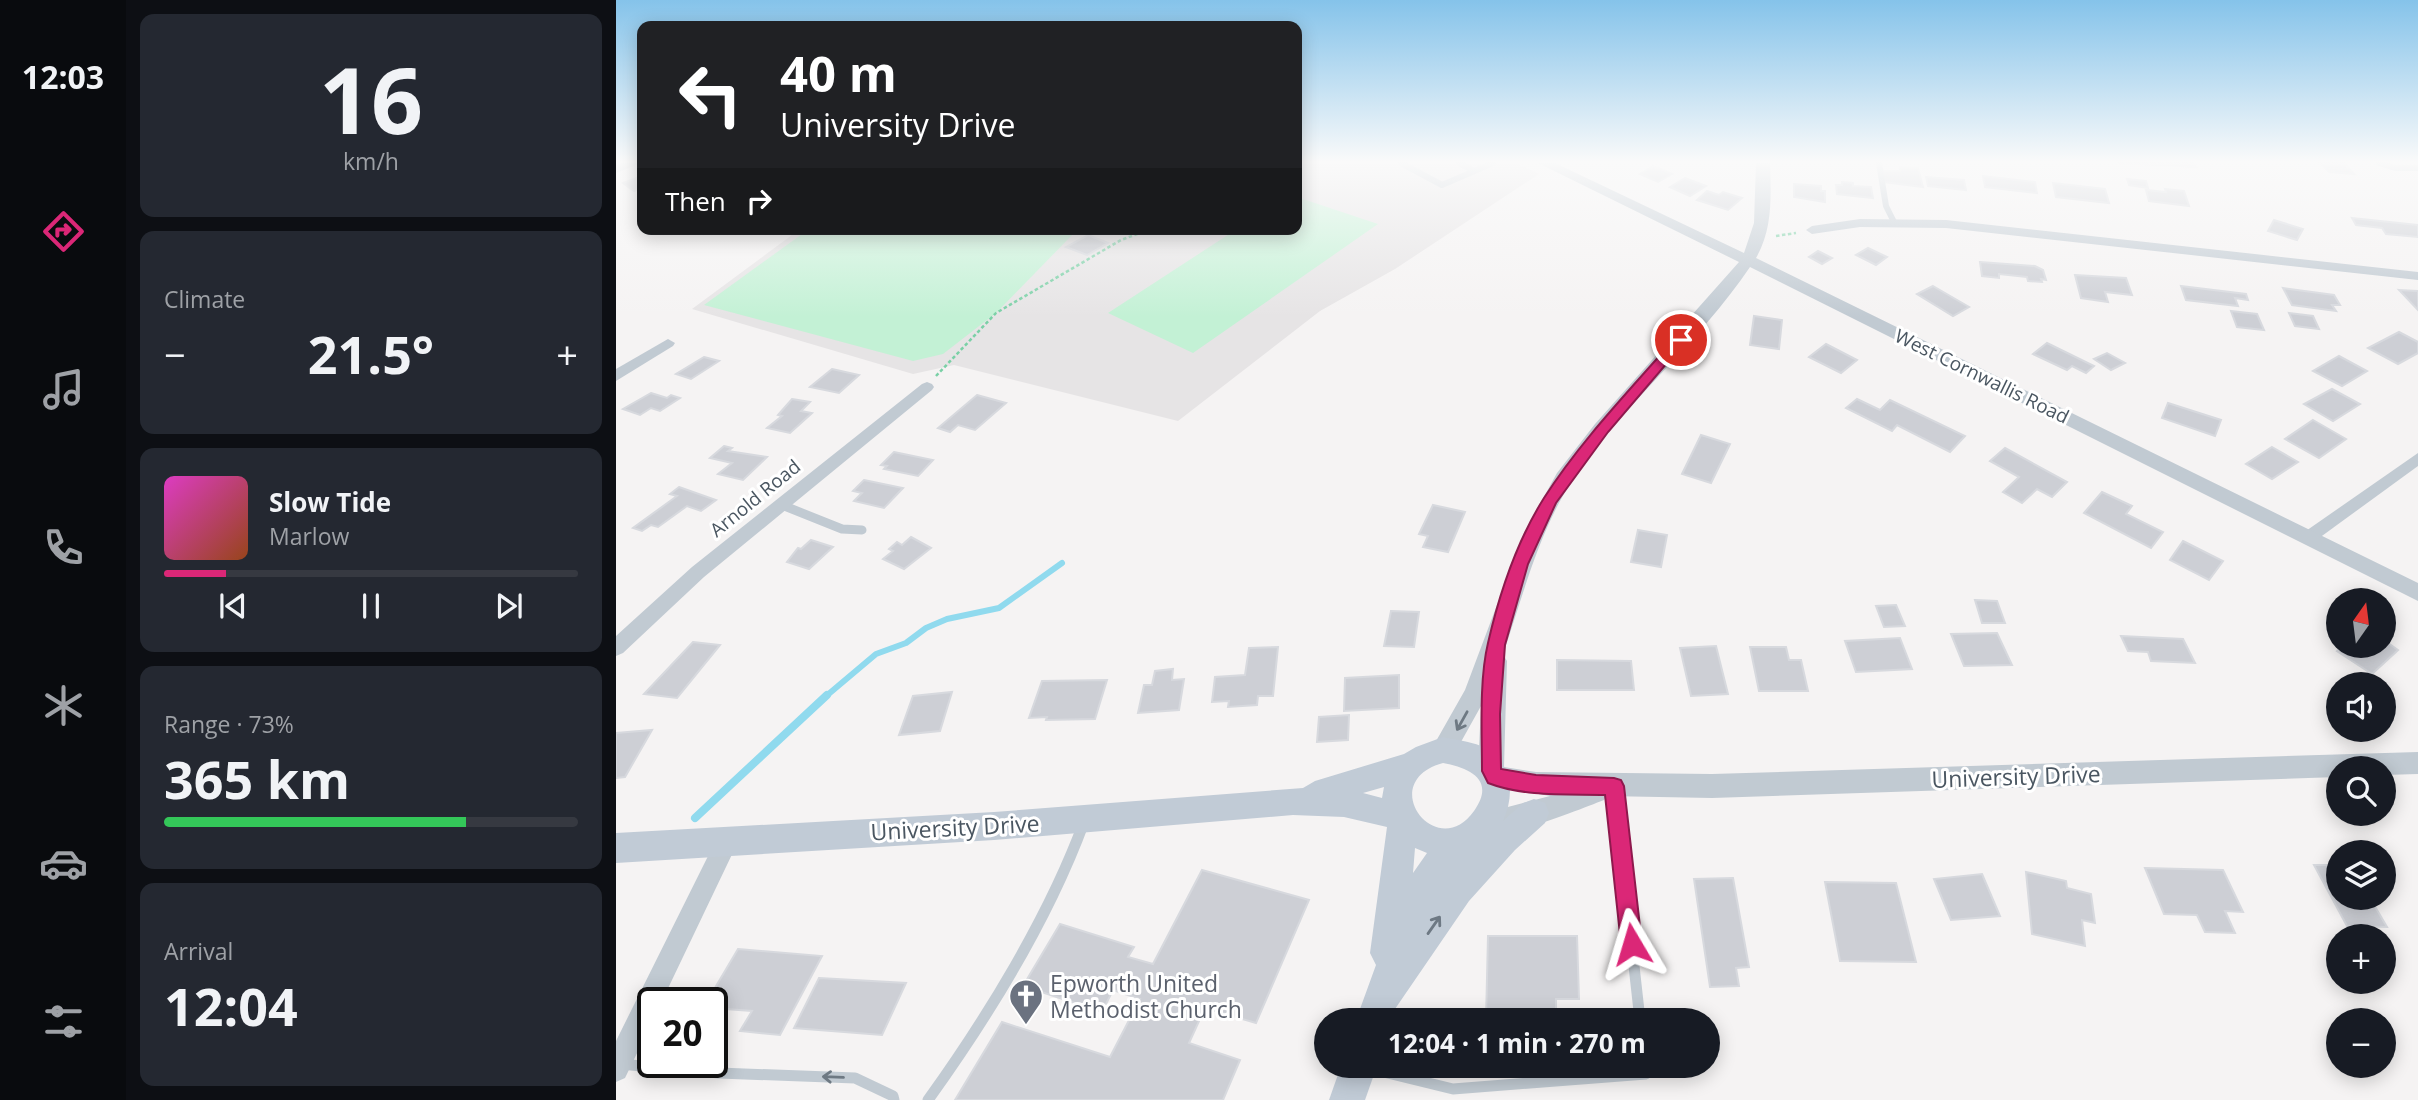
<!DOCTYPE html>
<html lang="en">
<head>
<meta charset="utf-8">
<style>
	:root { --surface:#171b24; --page:#242831; --text:#f1f3f6; --muted:#9ea1a6; --line:#363941; --accent:#db2777 }
	body { margin:0; font-family:"Open Sans",sans-serif; background:var(--page); color:var(--text); height:100vh; display:flex; flex-direction:column; font-size:26px; white-space:nowrap }
	* { box-sizing:border-box; margin:0 }
	p { font-size:23px; color:var(--muted) }
	.icon { flex:none; width:38px; height:38px; fill:none; stroke:currentColor; stroke-width:2; stroke-linecap:round; stroke-linejoin:round }
	.map { position:relative; flex:1; overflow:hidden }
	.panel { display:flex; flex-direction:column; gap:14px; padding:14px; background:#0d0f14; width:490px }
	.panel>* { flex:none }
	.guide { position:absolute; left:21px; top:21px; width:665px; height:214px; border-radius:14px; box-shadow:0 4px 18px #0003; background:#202124; color:#fff; overflow:hidden }
	.needle { width:46px; rotate:14deg }
	.tools { position:absolute; left:1710px; top:588px; display:grid; gap:14px }
	.tools a { display:grid; place-items:center; width:70px; height:70px; border-radius:50%; background:var(--surface); box-shadow:0 4px 18px #0003; font-size:35px }
	.speed { position:absolute; left:21px; top:987px; display:flex; gap:14px; font-size:35px; font-weight:700; text-align:center }
	.speed>* { display:grid; place-content:center; width:91px; height:91px; border-radius:50%; background:var(--surface); box-shadow:0 4px 18px #0003; line-height:1 }
	.speed .limit { border:4px solid #111; border-radius:10px; background:#fff; color:#111 }
	.pin { position:absolute; display:grid; place-items:center; width:60px; height:60px; color:#fff; margin:-30px; border:4px solid #fff; border-radius:50%; box-shadow:0 2px 7px #0007 }
	.me { position:absolute; width:77px; margin:-38px; rotate:353deg; stroke-linejoin:round; filter:drop-shadow(0 0 5px #0008) }
	.turn { display:flex; align-items:center; gap:24px; height:147px; padding:0 28px; font-size:32px }
	.turn .icon { width:91px; height:91px; stroke-width:2.5 }
	.turn b { display:block; font-size:49px; line-height:60px }
	.then { display:flex; align-items:center; height:66px; padding:0 28px; background:#0003; gap:14px; font-size:26px }
	.big { font-size:52px; font-weight:700; line-height:1.1 }
	.panel .tile { flex:1; display:flex; flex-direction:column; justify-content:center; gap:10px; min-width:0; padding:0 24px; border-radius:14px; background:var(--page) }
	.panel .dial { align-items:center; gap:0 }
	.dial b { font-size:91px; line-height:1 }
	.song { display:flex; align-items:center; gap:21px }
	.cover { width:84px; height:84px; border-radius:10px; background:linear-gradient(135deg,hsl(310 70% 55%),hsl(20 70% 35%)) }
	.played { height:7px; border-radius:4px; background:linear-gradient(90deg,var(--accent) 15%,var(--line) 15%) }
	.keys { display:flex; justify-content:space-around; direction:ltr }
	.heat { display:flex; justify-content:space-between; align-items:center; font-size:38px; direction:ltr }
	.charge { height:10px; border-radius:5px; background:linear-gradient(90deg,#34c759 73%,var(--line) 0) }
	.trip { position:absolute; left:698px; top:1008px; width:406px; height:70px; border-radius:35px; background:var(--surface); box-shadow:0 4px 18px #0003; font-weight:700; line-height:70px; text-align:center }
	main { display:flex; flex:1; min-height:0 }
	.tabs { display:flex; flex-direction:column; width:126px; justify-content:space-around; align-items:center; background:#090b0e; color:var(--muted) }
	.tabs .icon { width:49px; height:49px }
	.tabs .current { color:var(--accent) }
	.tabs b { font-size:32px; color:var(--text) }
	.map>svg:first-child { display:block }
</style>
</head>
<body>
<main>
<nav class="tabs">
<b>12:03</b>
<svg class="icon current" aria-label="directions" viewBox="0 0 24 24"><path d="M12 3l9 9-9 9-9-9zM9 14v-3h6M13 9l2 2-2 2"/></svg>
<svg class="icon" aria-label="music" viewBox="0 0 24 24"><path d="M9 18V5l10-2v13"/><circle cx="6" cy="18" r="3"/><circle cx="16" cy="16" r="3"/></svg>
<svg class="icon" aria-label="phone" viewBox="0 0 24 24"><path d="M5 4h4l2 5-3 2q2 4 5 5l2-3 5 2v4C11 20 4 13 5 4z"/></svg>
<svg class="icon" aria-label="climate" viewBox="0 0 24 24"><path d="M12 3v18M4 7l16 10M4 17L20 7"/></svg>
<svg class="icon" aria-label="car" viewBox="0 0 24 24"><path d="M5 17H2v-5l4-1 3-4h7l3 4 3 1v5h-3M9 17h6M6 11h13"/><circle cx="7" cy="17" r="2"/><circle cx="17" cy="17" r="2"/></svg>
<svg class="icon" aria-label="filters" viewBox="0 0 24 24"><path d="M4 7h16M4 17h16"/><circle cx="9" cy="7" r="2"/><circle cx="15" cy="17" r="2"/></svg>
</nav>
<section class="panel">
<div class="tile dial"><b>16</b><p>km/h</p></div>
<div class="tile"><p>Climate</p>
<div class="heat"><a>−</a><b class="big">21.5°</b><a>+</a></div>
</div>
<div class="tile">
<div class="song"><i class="cover"></i><div><b>Slow Tide</b><p>Marlow</p></div></div>
<div class="played"></div>
<div class="keys"><svg class="icon" aria-label="previous" viewBox="0 0 24 24"><path d="M18 5L8 12l10 7zM5 5v14"/></svg><svg class="icon" aria-label="pause" viewBox="0 0 24 24"><path d="M8 5v14M16 5v14"/></svg><svg class="icon" aria-label="next" viewBox="0 0 24 24"><path d="M6 5l10 7-10 7zM19 5v14"/></svg></div>
</div>
<div class="tile"><p>Range · 73%</p><b class="big">365 km</b><div class="charge"></div></div>
<div class="tile"><p>Arrival</p><b class="big">12:04</b></div>
</section>
<div class="map">
<svg width="1802" height="1100" viewBox="0 0 1802 1100">
	<rect width="100%" height="100%" fill="#f5f3f3"/>
	<!-- education -->
	<polygon fill="#e6e4e5" points="681,163 901,163 923,174 779,269 704,311 562,421 338,365 297,374 76,309 184,229 681,229"/>
	<!-- green -->
	<g fill="#c3f1d5">
		<polygon points="681,197 762,224 577,353 492,313 621,229 681,229"/>
		<polygon points="193,229 452,229 460,231 380,313 327,354 297,361 88,305"/>
	</g>
	<g fill="none" stroke-linecap="round" stroke-linejoin="round">
		<!-- stream-far1 -->
		<polyline stroke="#90daee" stroke-width="6" points="209,697 260,654 290,643 310,628 331,619 383,608 446,563"/>
		<!-- stream -->
		<polyline stroke="#90daee" stroke-width="8" points="79,818 211,695"/>
	</g>
	<!-- building -->
	<g fill="#cdcfd5" stroke="#d7d9de" stroke-width="2">
		<polygon points="1501,163 1577,163 1580,167"/>
		<polygon points="1704,163 1728,163 1738,174 1713,172"/>
		<polygon points="1037,166 1056,174 1042,182 1024,174"/>
		<polygon points="1284,167 1302,168 1307,187 1268,182 1266,171 1284,171"/>
		<polygon points="26,176 26,192 22,189 18,191 7,183"/>
		<polygon points="1367,176 1419,182 1421,193 1369,187"/>
		<polygon points="1310,177 1348,180 1350,190 1312,186"/>
		<polygon points="1069,178 1090,186 1074,196 1054,187"/>
		<polygon points="1511,179 1530,181 1532,188 1513,185"/>
		<polygon points="1226,182 1237,183 1237,186 1255,187 1257,198 1221,194 1220,185 1226,185"/>
		<polygon points="1437,183 1489,189 1493,203 1440,197"/>
		<polygon points="1178,184 1205,186 1205,191 1209,191 1209,202 1178,197"/>
		<polygon points="1549,189 1568,191 1573,206 1533,201 1530,190 1550,192"/>
		<polygon points="1091,191 1103,195 1107,192 1126,198 1112,210 1081,200"/>
		<polygon points="1736,218 1802,225 1802,237 1770,234 1766,228 1740,225"/>
		<polygon points="1658,220 1687,229 1681,240 1652,231"/>
		<polygon points="472,235 492,243 471,255 450,247"/>
		<polygon points="1252,248 1271,257 1260,265 1240,255"/>
		<polygon points="1202,251 1216,258 1206,264 1193,257"/>
		<polygon points="1364,262 1419,266 1427,270 1430,280 1425,279 1426,282 1412,281 1411,277 1383,274 1383,278 1366,276"/>
		<polygon points="1459,275 1510,278 1516,295 1489,292 1492,302 1465,298"/>
		<polygon points="1317,286 1353,307 1337,316 1301,294"/>
		<polygon points="1565,286 1630,294 1632,300 1619,298 1622,306 1570,300"/>
		<polygon points="1667,288 1718,295 1724,305 1716,305 1720,311 1676,305"/>
		<polygon points="1783,290 1802,291 1802,310"/>
		<polygon points="1615,311 1641,314 1648,330 1621,327"/>
		<polygon points="1673,313 1697,316 1703,329 1679,326"/>
		<polygon points="1138,316 1166,320 1163,349 1134,345"/>
		<polygon points="1783,332 1802,342 1802,353 1782,364 1752,348"/>
		<polygon points="1431,343 1478,366 1470,373 1456,366 1451,370 1417,354"/>
		<polygon points="1210,344 1241,360 1225,373 1193,357"/>
		<polygon points="1491,353 1509,363 1495,370 1478,359"/>
		<polygon points="1723,356 1751,371 1726,386 1697,371"/>
		<polygon points="88,357 103,361 75,379 60,374"/>
		<polygon points="216,369 243,375 223,393 194,387"/>
		<polygon points="1716,389 1744,404 1717,421 1688,404"/>
		<polygon points="35,393 51,398 55,395 64,398 44,411 35,408 24,415 7,409"/>
		<polygon points="361,395 390,403 359,430 342,425 334,432 322,428"/>
		<polygon points="176,399 194,402 185,411 196,413 174,433 151,428 166,416 162,415"/>
		<polygon points="1241,399 1264,410 1274,400 1349,436 1334,452 1281,425 1276,431 1230,408"/>
		<polygon points="1552,403 1605,420 1599,436 1546,418"/>
		<polygon points="1697,420 1730,439 1703,458 1669,439"/>
		<polygon points="1085,435 1114,444 1095,483 1066,474"/>
		<polygon points="108,446 116,448 112,451 151,457 127,480 102,474 116,463 94,458"/>
		<polygon points="1656,447 1682,462 1656,479 1630,464"/>
		<polygon points="1389,448 1451,482 1436,497 1421,489 1406,503 1387,492 1403,477 1374,461"/>
		<polygon points="278,452 317,460 302,476 268,469 271,466 265,465"/>
		<polygon points="248,480 287,488 268,508 238,501 246,493 237,491"/>
		<polygon points="63,487 100,500 85,511 71,506 42,527 35,525 26,531 17,528 61,496 54,494"/>
		<polygon points="1486,492 1516,506 1510,514 1547,532 1535,548 1468,513"/>
		<polygon points="817,505 849,512 832,552 807,547 812,536 803,534"/>
		<polygon points="1022,530 1051,535 1045,567 1015,562"/>
		<polygon points="295,537 315,548 288,569 267,559 277,551 273,549 281,542 286,545"/>
		<polygon points="195,540 217,547 193,569 171,562 182,548 185,549"/>
		<polygon points="1567,541 1607,561 1593,580 1554,560"/>
		<polygon points="1359,600 1381,601 1389,623 1366,623"/>
		<polygon points="1280,605 1289,626 1268,627 1260,606"/>
		<polygon points="775,611 803,612 798,647 768,646"/>
		<polygon points="1381,633 1396,665 1348,666 1335,634"/>
		<polygon points="1505,636 1567,639 1579,663 1535,661 1532,652 1512,651"/>
		<polygon points="1284,638 1296,669 1240,672 1229,641"/>
		<polygon points="1768,640 1782,650 1756,674 1721,651 1726,646 1768,646"/>
		<polygon points="77,642 104,645 61,698 28,694"/>
		<polygon points="1100,646 1112,694 1075,696 1064,648"/>
		<polygon points="662,647 657,696 642,696 641,705 612,707 613,701 596,702 599,677 629,675 633,648"/>
		<polygon points="1134,647 1170,647 1173,660 1185,660 1192,691 1143,691"/>
		<polygon points="941,660 1015,661 1018,690 941,690"/>
		<polygon points="557,669 556,680 568,679 563,710 522,713 528,685 536,685 539,671"/>
		<polygon points="783,675 783,708 728,711 729,678"/>
		<polygon points="491,680 479,719 430,720 431,717 413,718 426,681"/>
		<polygon points="336,692 324,731 283,735 297,696"/>
		<polygon points="733,715 732,740 701,742 703,717"/>
		<polygon points="36,730 9,777 0,778 0,733"/>
		<polygon points="1698,865 1722,865 1722,898 1754,898 1771,927 1731,926"/>
		<polygon points="1529,868 1607,870 1627,912 1609,911 1619,933 1589,932 1581,915 1548,914"/>
		<polygon points="586,870 693,900 640,1023 589,1008 573,1043 624,1060 607,1100 339,1100 386,1022 494,1057 524,999 497,990 486,1012 407,986 444,924 518,947 512,957 537,964"/>
		<polygon points="1410,872 1450,881 1451,888 1475,894 1479,923 1466,920 1469,946 1416,934"/>
		<polygon points="1366,874 1384,916 1335,920 1318,879"/>
		<polygon points="1117,878 1133,967 1120,968 1123,986 1094,987 1078,879"/>
		<polygon points="1209,882 1280,883 1300,962 1224,961"/>
		<polygon points="872,936 961,936 963,999 940,999 940,1020 870,1020"/>
		<polygon points="122,949 206,956 164,1035 124,1031 136,1011 96,1008 96,1003 90,1003"/>
		<polygon points="203,978 290,983 266,1035 178,1028"/>
	</g>
	<g fill="none" stroke-linecap="round" stroke-linejoin="round">
		<!-- path -->
		<g stroke="#7ad0a6" stroke-width="2.5" stroke-dasharray="3.5 2.5" stroke-linecap="butt">
			<polyline points="1160,236 1180,233"/>
			<polyline points="320,376 380,313 505,240 535,229"/>
		</g>
		<!-- service-far2 -->
		<g stroke="#c1cad2" stroke-width="6">
			<polyline points="785,163 826,185 877,163"/>
			<polyline points="843,163 858,171"/>
			<polyline points="1263,163 1270,206 1278,222"/>
			<polyline points="1763,163 1779,168 1802,168"/>
		</g>
		<!-- service-far1 -->
		<polyline stroke="#c1cad2" stroke-width="9" points="166,505 226,529 246,530"/>
		<!-- service -->
		<g stroke="#c1cad2" stroke-width="11">
			<polyline points="998,786 1024,1020"/>
			<polyline points="4,1064 103,1073 239,1078 277,1096 278,1100"/>
			<polyline points="743,1066 837,1089 1030,1074 1029,1066"/>
			<path d="M 312,1100 C 371,1018 433,917 468,822"/>
		</g>
		<!-- minor -->
		<g fill="#c1cad2" fill-rule="evenodd">
			<polygon points="1244,219 1330,220 1802,272 1802,280 1330,228 1244,227 1196,234 1190,230 1196,226"/>
			<polygon points="52,339 59,343 57,346 0,381 0,369"/>
			<polygon points="311,382 316,384 318,387 316,390 88,577 7,653 0,656 0,636 76,567 306,384"/>
			<polygon points="1802,453 1802,466 1699,541 1687,541 1684,537 1687,533"/>
			<polygon points="112,829 120,832 123,839 120,846 45,1003 37,1003 37,1020 9,1078 0,1082 0,1041 104,832"/>
		</g>
		<!-- tertiary -->
		<g fill="#c1cad2" fill-rule="evenodd">
			<polygon points="5,163 25,163 0,173 0,165"/>
			<path d="M 922,163 L 939,163 L 1128,253 L 1138,223 L 1140,163 L 1154,163 C 1155,196 1157,229 1140,258 L 1802,583 L 1802,601 L 1134,267 C 1082,344 1008,403 956,481 C 922,533 907,596 887,654 L 891,661 L 888,767 L 920,772 L 1096,774 L 1802,752 L 1802,774 L 1768,775 L 1768,768 L 1722,768 L 1722,777 L 1096,798 L 990,796 L 988,800 C 962,810 885,842 861,833 L 857,824 L 861,815 L 934,796 L 869,785 L 862,771 L 865,706 L 836,758 L 827,761 L 818,758 L 815,750 L 849,690 L 908,533 L 941,473 L 979,424 L 1123,262 Z"/>
		</g>
		<!-- secondary -->
		<g fill="#c1cbd6" fill-rule="evenodd">
			<path d="M 827,737 C 839,740 853,741 865,746 C 896,759 900,793 887,821 L 907,803 L 918,799 L 929,803 L 933,813 L 929,823 L 899,850 L 853,901 L 779,1009 L 775,1020 L 740,1020 L 760,965 L 754,953 L 771,827 L 728,817 L 677,815 L 378,840 L 0,863 L 0,833 L 378,812 L 687,788 L 699,781 L 788,754 L 800,747 ZM 827,763 C 854,768 880,780 858,811 C 821,864 758,782 827,763 ZM 768,787 L 766,798 L 747,793 ZM 799,848 L 811,853 L 797,873 Z"/>
			<polygon points="725,1066 761,1066 749,1100 713,1100"/>
		</g>
	</g>
	<!-- one-way arrows -->
	<defs><path id="oneway-shaft" d="M-6 0H5M1.5-3L5.5 0L1.5 3" fill="none" stroke-width="1.6" stroke-linecap="round" stroke-linejoin="round" transform="scale(1.75)"/></defs>
	<g stroke="#6e7983">
		<use href="#oneway-shaft" transform="translate(846 721) rotate(119)"/>
		<use href="#oneway-shaft" transform="translate(217 1077) rotate(-178)"/>
	</g>
	<use stroke="#6e7984" href="#oneway-shaft" transform="translate(818 925) rotate(-55)"/>
	<!-- sky -->
	<linearGradient id="sky" x2="0" y2="1"><stop stop-color="#85c3ea"/><stop offset="0.51" stop-color="#fafafa"/><stop offset="1" stop-color="#fafafa" stop-opacity="0"/></linearGradient>
	<rect width="1802" height="317" fill="url(#sky)"/>
	<!-- route -->
	<path fill="#db2777" stroke="#8e194d" stroke-width="2" d="M 1065,336 L 1071,340 L 1069,342 L 992,432 L 940,503 L 912,564 L 889,645 L 884,714 L 885,769 L 920,775 L 998,778 L 1005,780 L 1008,786 L 1026,944 L 1023,951 L 1016,954 L 1008,951 L 1005,944 L 989,795 C 951,794 908,797 872,783 L 866,771 C 866,733 863,680 872,643 C 883,595 901,541 928,498 C 965,440 1015,389 1060,337 Z"/>
	<!-- icons -->
	<defs>
		<g id="church-pin" transform="scale(1.75)"><path d="M0 17L-7.5 6A9.5 9.5 0 1 1 7.5 6Z" fill="#6b7280" stroke="#fff"/><path d="M-1.2-6h2.4v3.5h3.3v2.4h-3.3V6h-2.4V-.1h-3.3v-2.4h3.3Z" fill="#fff"/></g>
	</defs>
	<g fill-rule="evenodd">
		<use href="#church-pin" x="410" y="996"/>
	</g>
	<g text-anchor="middle" dominant-baseline="central" stroke-width="6" stroke-linejoin="round" paint-order="stroke">
		<!-- street labels -->
		<g font-size="19" fill="#4a5661" stroke="#fff">
			<text transform="translate(1366 376) rotate(26)">West Cornwallis Road</text>
			<text transform="translate(139 498) rotate(-39)">Arnold Road</text>
		</g>
		<!-- near-street labels -->
		<g font-size="23" fill="#4a5661" stroke="#fff">
			<text transform="translate(1400 776) rotate(-2)">University Drive</text>
			<text transform="translate(339 827) rotate(-3)">University Drive</text>
		</g>
		<!-- near-worship labels -->
		<g font-size="23" fill="#5b616d" stroke="#fff" text-anchor="start">
			<text x="434" y="983">Epworth United<tspan x="434" dy="26">Methodist Church</tspan></text>
		</g>
	</g>
</svg>
<div class="tools">
<a><svg class="needle" viewBox="-14 -14 28 28"><path d="M0-13l5 13h-10z" fill="#e53935"/><path d="M0 13l5-13h-10z" fill="#9ea1a6"/></svg></a>
<a><svg class="icon" aria-label="sound" viewBox="0 0 24 24"><path d="M4 9h4l5-4v14l-5-4H4zM17 9q2 3 0 6"/></svg></a>
<a><svg class="icon" aria-label="search" viewBox="0 0 24 24"><circle cx="10" cy="10" r="6"/><path d="M15 15l6 6"/></svg></a>
<a><svg class="icon" aria-label="layers" viewBox="0 0 24 24"><path d="M12 4l9 5-9 5-9-5zM3 14l9 5 9-5"/></svg></a>
<a>+</a>
<a>−</a>
</div>
<div class="speed"><div class="limit">20</div></div>
<div class="pin" style="left:1065px;top:340px;background:#d93025"><svg class="icon" aria-label="arrive" viewBox="0 0 24 24"><path d="M6 21V4h12l-3 4 3 4H6"/></svg></div>
<svg class="me" style="left:1016px;top:944px" viewBox="-20 -20 40 40"><path d="M0-17L14 15 0 8-14 15z" fill="#db2777" stroke="#fff" stroke-width="4"/></svg>
<div class="trip">12:04 · 1 min · 270 m</div>
<div class="guide">
<div class="turn"><svg class="icon" aria-label="left" viewBox="0 0 24 24"><path d="M17 20v-9H6M10 6l-5 5 5 5"/></svg><div><b>40 m</b>University Drive</div></div>
<div class="then">Then<svg class="icon" aria-label="right" viewBox="0 0 24 24"><path d="M7 20v-9h11M14 6l5 5-5 5"/></svg></div>
</div>
</div>
</main>
</body>
</html>
